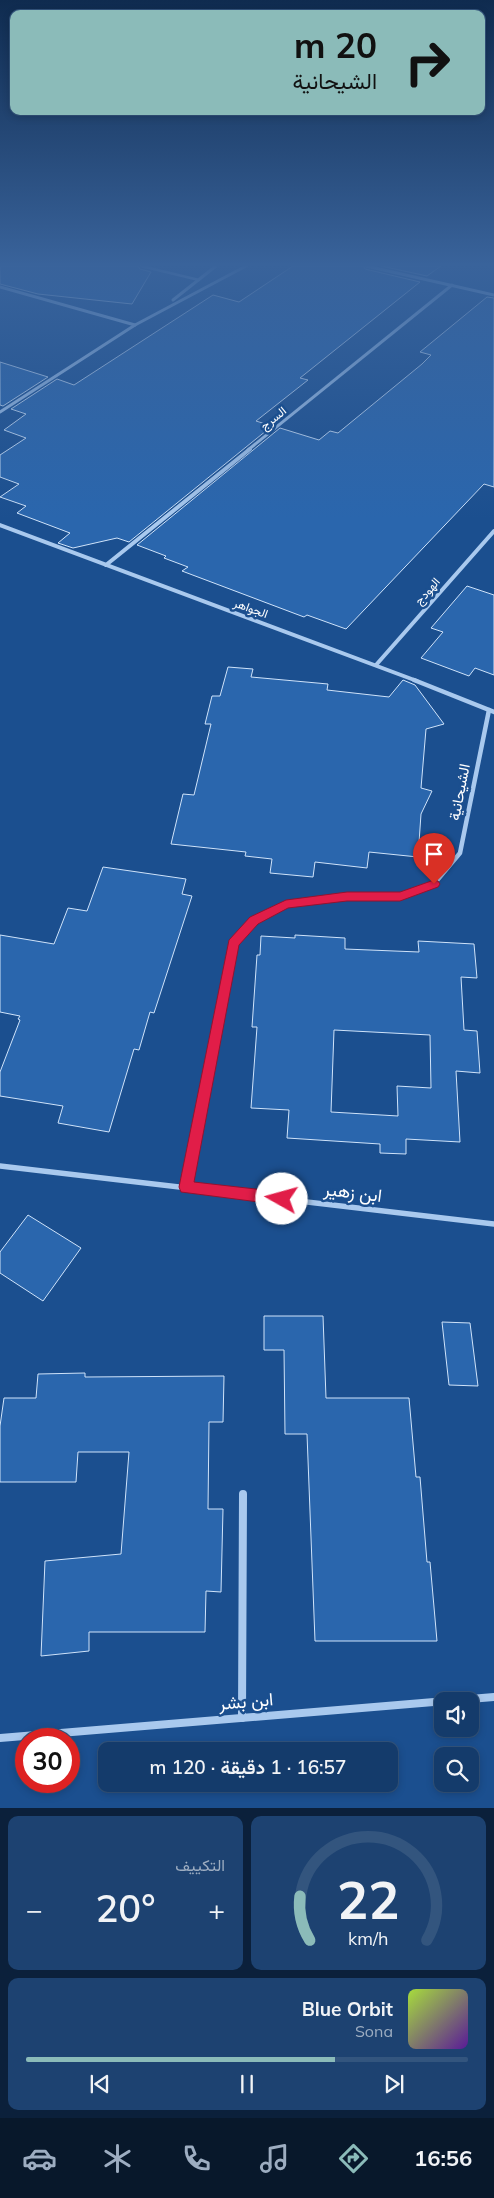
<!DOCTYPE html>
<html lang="ar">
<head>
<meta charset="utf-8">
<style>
	:root { --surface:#143b6b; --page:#1d4271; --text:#f1f3f6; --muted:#9dadc1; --line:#33557e; --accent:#8bbbb9 }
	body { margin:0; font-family:Mulish,Vazirmatn,sans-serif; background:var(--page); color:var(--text); direction:rtl; height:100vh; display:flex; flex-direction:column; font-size:19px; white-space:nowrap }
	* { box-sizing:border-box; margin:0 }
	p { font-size:16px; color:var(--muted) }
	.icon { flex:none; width:28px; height:28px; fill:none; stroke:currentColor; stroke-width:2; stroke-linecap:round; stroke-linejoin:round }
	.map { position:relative; height:1808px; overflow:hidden; direction:ltr }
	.details { display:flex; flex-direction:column; gap:8px; padding:8px; background:#0b203b; flex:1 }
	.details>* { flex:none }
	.top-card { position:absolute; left:10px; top:10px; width:475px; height:105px; border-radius:10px; box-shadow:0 2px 8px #0003,0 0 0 1px var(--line); direction:rtl; background:#8bbbb9; color:#111; overflow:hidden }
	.buttons { position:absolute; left:434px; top:1692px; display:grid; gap:10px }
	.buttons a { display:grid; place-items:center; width:45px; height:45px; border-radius:10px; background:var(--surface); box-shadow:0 2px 8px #0003,0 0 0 1px var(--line); font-size:25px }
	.speed { position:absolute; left:15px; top:1728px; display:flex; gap:10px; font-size:25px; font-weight:700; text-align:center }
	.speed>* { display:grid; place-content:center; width:65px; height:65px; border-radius:50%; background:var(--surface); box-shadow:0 2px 8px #0003,0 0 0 1px var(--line); line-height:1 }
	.speed .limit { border:8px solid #d22; background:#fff; color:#111 }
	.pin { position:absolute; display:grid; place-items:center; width:42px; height:42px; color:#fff; margin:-51px -21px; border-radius:50% 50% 50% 0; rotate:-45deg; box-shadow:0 0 5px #0007 }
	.pin .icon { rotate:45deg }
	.me { position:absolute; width:55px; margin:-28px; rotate:277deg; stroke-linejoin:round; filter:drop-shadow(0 0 4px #0008) }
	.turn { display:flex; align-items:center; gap:18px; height:105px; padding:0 25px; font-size:22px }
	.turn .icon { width:65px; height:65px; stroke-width:2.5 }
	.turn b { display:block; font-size:35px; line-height:42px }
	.big { font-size:38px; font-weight:600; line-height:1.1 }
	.details .widget { flex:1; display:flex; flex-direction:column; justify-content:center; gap:8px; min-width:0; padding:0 18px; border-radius:10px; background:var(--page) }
	.details .dial { align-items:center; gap:0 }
	.dial svg { height:130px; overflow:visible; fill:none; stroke:var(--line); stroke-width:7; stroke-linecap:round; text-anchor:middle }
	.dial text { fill:var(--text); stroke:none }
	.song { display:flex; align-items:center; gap:15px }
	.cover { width:60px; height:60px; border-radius:8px; background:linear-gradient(135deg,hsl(80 70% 55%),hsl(270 70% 35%)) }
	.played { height:5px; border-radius:2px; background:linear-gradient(90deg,var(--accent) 70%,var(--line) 70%) }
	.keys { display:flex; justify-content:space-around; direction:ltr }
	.heat { display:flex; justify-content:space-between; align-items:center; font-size:28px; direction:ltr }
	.details .tiles { flex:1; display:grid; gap:8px; grid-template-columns:1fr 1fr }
	.widget:last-child { grid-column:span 2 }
	.trip { position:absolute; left:98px; top:1742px; width:300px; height:50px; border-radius:10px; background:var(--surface); box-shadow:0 2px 8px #0003,0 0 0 1px var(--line); font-weight:600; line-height:50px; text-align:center; direction:rtl }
	.tab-bar { display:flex; height:80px; justify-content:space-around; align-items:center; background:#08182b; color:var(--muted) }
	.tab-bar .icon { width:35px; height:35px }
	.tab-bar .current { color:var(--accent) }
	.tab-bar b { font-size:22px; color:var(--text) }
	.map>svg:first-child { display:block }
</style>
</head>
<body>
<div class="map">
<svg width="494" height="1808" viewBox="0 0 494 1808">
	<rect width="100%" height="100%" fill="#1b4f8f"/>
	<!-- building -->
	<g fill="#2a66ad" stroke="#cfe3fa" fill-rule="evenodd">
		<polygon points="0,266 138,266 140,269 151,272 132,304 38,294 0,284"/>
		<polygon points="293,266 363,266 365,269 420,282 300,378 308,380 256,421 272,426 129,542 117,538 73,548 58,543 70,533 17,513 26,506 0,497 19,484 0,477 0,455 26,438 4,430 26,414 11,409 57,379 74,385 213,295 239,302"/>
		<polygon points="381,266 441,266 427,276"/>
		<polygon points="487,297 494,298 494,487 484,484 346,629 307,615 304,617 182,571 188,567 164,558 166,556 137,545 280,428 319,440 330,431 338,433 422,364 431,355 420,352"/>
		<polygon points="0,362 48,377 3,406 0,405"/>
		<polygon points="467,586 494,595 494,675 475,668 469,676 421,658 443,632 431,628"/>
		<polygon points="228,667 253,669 251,677 328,684 327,690 389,697 403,680 415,685 444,724 426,729 421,788 432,791 421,814 418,857 369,852 367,868 315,862 313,877 270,873 272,859 245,856 246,852 171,844 183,794 194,795 211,724 205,724 212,696 220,696"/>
		<polygon points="103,867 186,879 182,894 192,896 154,1013 150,1012 139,1050 134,1049 109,1132 58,1123 63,1106 0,1096 0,1072 20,1020 18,1019 20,1016 0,1012 0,935 54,944 68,908 87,911"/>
		<path d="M 295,935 L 345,938 L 345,949 L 419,952 L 418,941 L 474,944 L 477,978 L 461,977 L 464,1030 L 477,1031 L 480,1073 L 456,1071 L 460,1142 L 406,1139 L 406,1154 L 380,1153 L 380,1144 L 287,1138 L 289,1110 L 251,1108 L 257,1027 L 252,1027 L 257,955 L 260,955 L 261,936 L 295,938 ZM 334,1030 L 430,1035 L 431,1088 L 397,1086 L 398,1116 L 331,1112 Z"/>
		<polygon points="28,1215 81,1248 43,1301 0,1273 0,1252"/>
		<polygon points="264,1316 323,1316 326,1398 409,1398 416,1477 420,1477 427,1562 430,1562 437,1641 315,1641 307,1434 285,1434 284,1350 264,1350"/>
		<polygon points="442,1322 470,1323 478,1386 449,1385"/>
		<polygon points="85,1373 85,1377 224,1376 223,1422 209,1422 208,1509 223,1509 221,1592 206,1591 205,1632 89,1632 89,1651 41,1656 45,1561 121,1554 129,1452 78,1452 76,1482 0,1482 0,1426 4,1398 36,1398 38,1374"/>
	</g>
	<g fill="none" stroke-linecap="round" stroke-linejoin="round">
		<!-- lane -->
		<polyline stroke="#a9c9ee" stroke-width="2.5" points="141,266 199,280"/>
		<!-- street-far4 -->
		<g stroke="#a9c9ee" stroke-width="3">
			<polyline points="366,266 494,295"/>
			<polyline points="0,287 135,325"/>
			<polyline points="173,300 216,266"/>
			<polyline points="0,412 135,325 246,266"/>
			<polyline points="248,450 452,285"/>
		</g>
		<!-- street-far3 -->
		<g stroke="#a9c9ee" stroke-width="4">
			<polyline points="0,525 417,681"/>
			<polyline points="106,565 250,449"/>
			<polyline points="376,665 494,531"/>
		</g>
		<!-- street-far2 -->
		<g stroke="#a9c9ee" stroke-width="4.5">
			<polyline points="414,680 494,712"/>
			<polyline points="227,974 233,943 254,920 286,904 347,896 401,896 434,884 460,853 489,710"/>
		</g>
		<!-- street-far1 -->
		<g stroke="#a9c9ee" stroke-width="5.5">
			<polyline points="0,1166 494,1224"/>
			<polyline points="186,1187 227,973"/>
		</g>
		<!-- street -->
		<g stroke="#a9c9ee" stroke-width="8">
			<polyline points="242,1718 243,1494"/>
			<polyline points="0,1738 494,1697"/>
		</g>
	</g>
	<!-- sky -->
	<linearGradient id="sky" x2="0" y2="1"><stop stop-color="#0f2b4f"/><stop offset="0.51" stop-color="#39639b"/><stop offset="1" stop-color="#39639b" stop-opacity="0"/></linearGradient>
	<rect width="494" height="519" fill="url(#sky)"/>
	<!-- route -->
	<polygon fill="#e11d48" stroke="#92132f" points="434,880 438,881 440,884 438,887 400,901 347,901 288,908 258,924 239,945 194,1182 282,1192 287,1194 289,1199 287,1203 282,1205 181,1192 179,1187 229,940 250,917 286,900 347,892 400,892"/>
	<g text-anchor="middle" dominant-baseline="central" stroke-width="5" stroke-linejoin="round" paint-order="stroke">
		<!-- far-street labels -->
		<g font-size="12" fill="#fff" stroke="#1b4f8f">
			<text transform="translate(273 418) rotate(-39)">السرج</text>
			<text transform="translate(427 591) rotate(-49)">الهودج</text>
			<text transform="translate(251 608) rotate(20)">الجواهر</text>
		</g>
		<!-- street labels -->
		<g font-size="15" fill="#fff" stroke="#1b4f8f">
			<text transform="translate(459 792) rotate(-79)">الشيحانية</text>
		</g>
		<!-- near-street labels -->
		<g font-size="18" fill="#fff" stroke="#1b4f8f">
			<text transform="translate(353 1192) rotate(7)">ابن زهير</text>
			<text transform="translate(246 1701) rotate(-5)">ابن بشر</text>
		</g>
	</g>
</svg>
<div class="buttons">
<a><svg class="icon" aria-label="sound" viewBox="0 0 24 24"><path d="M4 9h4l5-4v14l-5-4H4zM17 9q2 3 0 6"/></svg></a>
<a><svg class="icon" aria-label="search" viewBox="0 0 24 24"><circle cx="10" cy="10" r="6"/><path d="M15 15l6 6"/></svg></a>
</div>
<div class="speed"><div class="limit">30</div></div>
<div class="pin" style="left:434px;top:884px;background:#d93025"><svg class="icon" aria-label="arrive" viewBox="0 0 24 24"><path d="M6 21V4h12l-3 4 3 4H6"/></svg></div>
<svg class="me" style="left:282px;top:1199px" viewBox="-20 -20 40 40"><circle r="19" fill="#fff"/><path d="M0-13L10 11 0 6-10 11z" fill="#e11d48"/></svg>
<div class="trip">16:57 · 1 دقيقة · 120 m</div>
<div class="top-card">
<div class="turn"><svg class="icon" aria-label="right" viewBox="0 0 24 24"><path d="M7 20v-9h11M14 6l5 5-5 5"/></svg><div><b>20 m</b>الشيحانية</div></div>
</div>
</div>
<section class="details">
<div class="tiles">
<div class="widget dial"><svg viewBox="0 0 100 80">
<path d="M14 69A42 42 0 1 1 86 69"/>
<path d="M14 69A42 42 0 0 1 8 42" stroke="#8bbbb9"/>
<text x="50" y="56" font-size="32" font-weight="700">22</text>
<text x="50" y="72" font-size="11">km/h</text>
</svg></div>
<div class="widget"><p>التكييف</p>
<div class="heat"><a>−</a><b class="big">20°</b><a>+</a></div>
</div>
<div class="widget">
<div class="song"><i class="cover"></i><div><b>Blue Orbit</b><p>Sona</p></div></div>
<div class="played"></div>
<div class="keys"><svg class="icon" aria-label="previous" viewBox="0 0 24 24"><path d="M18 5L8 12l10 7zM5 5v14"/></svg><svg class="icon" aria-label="pause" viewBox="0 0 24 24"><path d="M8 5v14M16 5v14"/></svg><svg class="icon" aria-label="next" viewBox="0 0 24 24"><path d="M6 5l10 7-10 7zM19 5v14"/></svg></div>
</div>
</div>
</section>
<nav class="tab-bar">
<b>16:56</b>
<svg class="icon current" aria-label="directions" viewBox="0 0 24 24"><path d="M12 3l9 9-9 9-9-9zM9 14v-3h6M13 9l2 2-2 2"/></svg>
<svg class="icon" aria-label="music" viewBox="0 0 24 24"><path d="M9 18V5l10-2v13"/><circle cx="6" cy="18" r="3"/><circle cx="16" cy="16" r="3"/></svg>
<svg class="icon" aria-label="phone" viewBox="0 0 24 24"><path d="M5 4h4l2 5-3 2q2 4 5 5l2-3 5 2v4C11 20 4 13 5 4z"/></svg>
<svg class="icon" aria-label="climate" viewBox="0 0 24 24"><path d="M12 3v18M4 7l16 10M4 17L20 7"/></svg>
<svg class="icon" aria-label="car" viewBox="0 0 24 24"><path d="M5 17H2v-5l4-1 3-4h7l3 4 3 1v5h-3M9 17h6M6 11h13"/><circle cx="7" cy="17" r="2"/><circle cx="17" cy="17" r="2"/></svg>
</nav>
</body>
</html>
